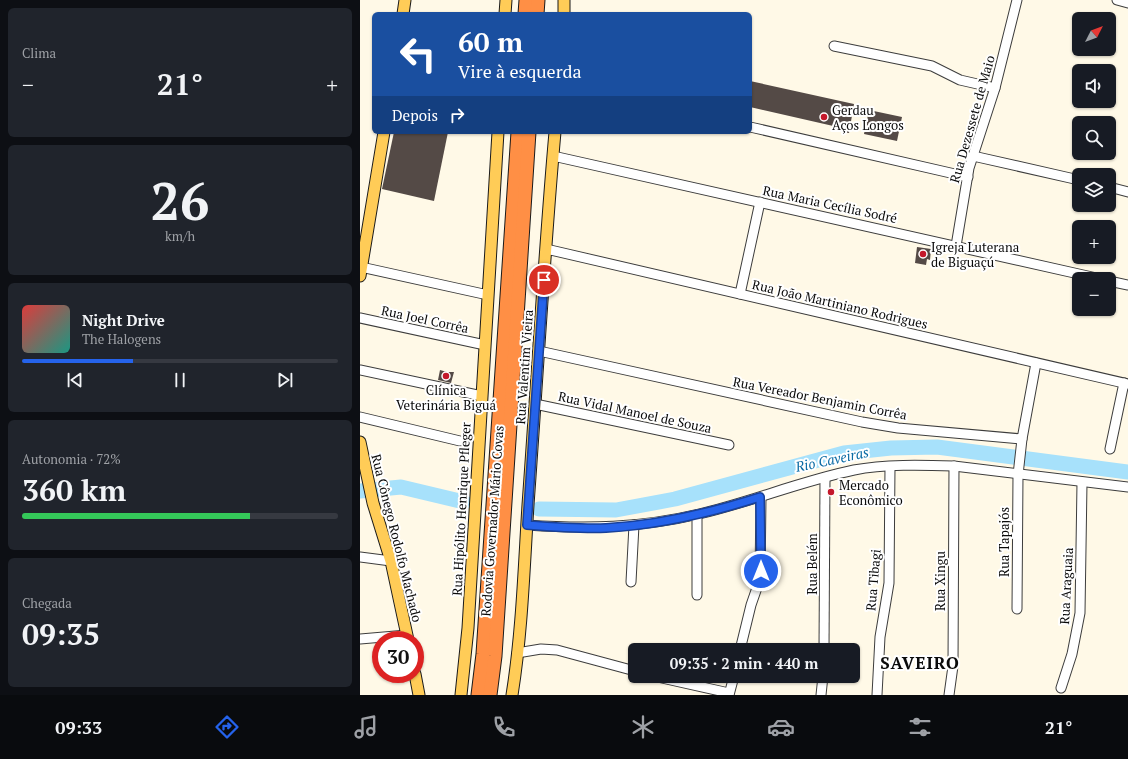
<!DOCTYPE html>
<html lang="pt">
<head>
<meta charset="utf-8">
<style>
	:root { --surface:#171b24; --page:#20242c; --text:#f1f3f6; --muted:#9ea1a6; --line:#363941; --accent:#2563eb }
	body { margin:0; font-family:"PT Serif",serif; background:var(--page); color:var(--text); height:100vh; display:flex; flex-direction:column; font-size:15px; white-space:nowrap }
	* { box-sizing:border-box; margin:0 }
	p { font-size:13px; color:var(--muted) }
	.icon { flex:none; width:22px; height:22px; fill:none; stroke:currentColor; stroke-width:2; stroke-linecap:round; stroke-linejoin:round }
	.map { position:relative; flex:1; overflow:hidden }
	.sheet { display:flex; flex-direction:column; gap:8px; padding:8px; background:#0d0f14; width:360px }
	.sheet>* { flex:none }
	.top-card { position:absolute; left:12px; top:12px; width:380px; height:122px; border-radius:6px; box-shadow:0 1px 3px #0004; background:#1a4fa0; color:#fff; overflow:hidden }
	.needle { width:26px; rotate:48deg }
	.controls { position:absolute; left:712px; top:12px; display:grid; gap:8px }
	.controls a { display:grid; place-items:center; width:44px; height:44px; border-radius:6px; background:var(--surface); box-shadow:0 1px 3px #0004; font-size:20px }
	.speed { position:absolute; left:12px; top:631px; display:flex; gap:8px; font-size:20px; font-weight:700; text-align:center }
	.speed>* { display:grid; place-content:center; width:52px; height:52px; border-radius:50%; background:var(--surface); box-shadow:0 1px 3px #0004; line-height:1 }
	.speed .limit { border:6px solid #d22; background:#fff; color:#111 }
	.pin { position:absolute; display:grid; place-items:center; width:34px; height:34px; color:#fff; margin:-17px; border:2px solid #fff; border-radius:50%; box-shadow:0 1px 4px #0007 }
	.me { position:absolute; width:44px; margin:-22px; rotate:0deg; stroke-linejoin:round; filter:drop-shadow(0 0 3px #0008) }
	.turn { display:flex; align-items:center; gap:14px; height:84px; padding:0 20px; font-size:18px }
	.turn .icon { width:52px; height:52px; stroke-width:2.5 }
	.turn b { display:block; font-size:28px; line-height:34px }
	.then { display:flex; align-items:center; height:38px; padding:0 20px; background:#0003; gap:8px; font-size:15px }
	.big { font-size:30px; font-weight:800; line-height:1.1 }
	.sheet .tile { flex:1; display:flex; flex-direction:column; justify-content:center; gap:6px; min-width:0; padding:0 14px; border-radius:6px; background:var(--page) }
	.sheet .dial { align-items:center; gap:0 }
	.dial b { font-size:52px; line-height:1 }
	.song { display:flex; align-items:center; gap:12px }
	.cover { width:48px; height:48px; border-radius:6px; background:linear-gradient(135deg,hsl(0 70% 55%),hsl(170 70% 35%)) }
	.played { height:4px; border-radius:2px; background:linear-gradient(90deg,var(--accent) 35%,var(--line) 35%) }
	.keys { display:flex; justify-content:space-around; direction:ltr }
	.heat { display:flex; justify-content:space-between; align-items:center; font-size:22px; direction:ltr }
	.charge { height:6px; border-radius:3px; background:linear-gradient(90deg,#34c759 72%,var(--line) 0) }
	.trip { position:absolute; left:268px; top:643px; width:232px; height:40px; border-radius:6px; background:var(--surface); box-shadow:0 1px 3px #0004; font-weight:800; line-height:40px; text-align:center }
	.tab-bar { display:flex; height:64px; justify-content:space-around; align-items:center; background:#090b0e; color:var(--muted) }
	.tab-bar .icon { width:28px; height:28px }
	.tab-bar .on { color:var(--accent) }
	.tab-bar b { font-size:18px; color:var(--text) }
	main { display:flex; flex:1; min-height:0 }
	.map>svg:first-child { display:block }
</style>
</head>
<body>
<main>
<section class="sheet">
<div class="tile"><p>Clima</p>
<div class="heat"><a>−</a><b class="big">21°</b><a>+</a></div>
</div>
<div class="tile dial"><b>26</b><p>km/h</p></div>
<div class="tile">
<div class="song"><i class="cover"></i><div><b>Night Drive</b><p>The Halogens</p></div></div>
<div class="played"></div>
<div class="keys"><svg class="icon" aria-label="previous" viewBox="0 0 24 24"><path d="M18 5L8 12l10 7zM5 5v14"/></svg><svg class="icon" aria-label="pause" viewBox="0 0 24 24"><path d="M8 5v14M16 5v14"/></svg><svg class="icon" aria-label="next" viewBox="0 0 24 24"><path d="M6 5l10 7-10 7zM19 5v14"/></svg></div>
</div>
<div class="tile"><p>Autonomia · 72%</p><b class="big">360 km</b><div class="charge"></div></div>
<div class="tile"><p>Chegada</p><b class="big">09:35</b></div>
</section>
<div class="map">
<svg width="768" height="695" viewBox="0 0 768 695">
	<rect width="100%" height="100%" fill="#fff9e7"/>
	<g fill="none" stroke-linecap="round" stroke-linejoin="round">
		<!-- river -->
		<g stroke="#a7e1fb" stroke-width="15">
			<polyline points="0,491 41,487 104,502"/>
			<polyline points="179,509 256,510 315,499 484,453 531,448 577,447 768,472"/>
		</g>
	</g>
	<!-- building -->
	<g fill="#544a46">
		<polygon points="390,81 494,104 489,133 482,132 482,128 390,107"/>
		<polygon points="509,110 542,117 537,141 504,134"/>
		<polygon points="34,132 88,132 74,201 22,189"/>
		<polygon points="557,247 571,249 570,260 567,259 566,265 555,263"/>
		<polygon points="80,370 87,372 94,372 91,383 78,380"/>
	</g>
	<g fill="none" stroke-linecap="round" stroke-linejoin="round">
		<!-- minor casing -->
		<g stroke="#3d3d3d" stroke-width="11">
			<g id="minor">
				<polyline points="757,0 768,3"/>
				<polyline points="474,46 572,66 600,80 635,88"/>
				<polyline points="390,127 608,177"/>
				<polyline points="193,156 741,279"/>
				<polyline points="613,156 719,180"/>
				<polyline points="749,187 768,192"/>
				<polyline points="596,246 609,168 635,88 657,0"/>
				<polyline points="186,249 768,384"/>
				<polyline points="1,267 128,295"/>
				<polyline points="749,281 768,285"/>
				<polyline points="380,294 400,202"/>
				<polyline points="0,318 125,345"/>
				<polyline points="179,351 502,422 538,428 662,439 676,363"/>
				<polyline points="0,370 122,396"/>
				<polyline points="175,404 369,445"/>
				<polyline points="0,417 100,441"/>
				<polyline points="750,449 764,383"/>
				<path d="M 167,525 C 227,529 280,528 339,514 C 391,502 441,481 494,470 C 524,464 562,465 594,466 L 768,487"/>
				<polyline points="0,557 31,561"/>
				<polyline points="271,582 274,525"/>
				<polyline points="337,595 337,515"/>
				<polyline points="657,609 658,475 662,439"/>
				<polyline points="0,639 47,635"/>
				<polyline points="380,650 391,605 400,579 401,497"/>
				<polyline points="464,650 465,478"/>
				<polyline points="157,653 181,649 197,650 275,671"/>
				<polyline points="293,676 369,693"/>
				<polyline points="701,688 712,654 720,613 722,483"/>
				<polyline points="369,695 374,676"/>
				<polyline points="461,695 463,676"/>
				<polyline points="517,695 520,637 529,583 530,467"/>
				<polyline points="589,695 593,666 594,466"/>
			</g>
		</g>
		<!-- major casing -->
		<g stroke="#1b1b1b" stroke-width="13">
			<g id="major">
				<polyline points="43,14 45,0"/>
				<polyline points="145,14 146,0"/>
				<polyline points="204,14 204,0"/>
				<polyline points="0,276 24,132"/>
				<polyline points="0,442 13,503 31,561 48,640"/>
				<polyline points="55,674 59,695"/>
				<polyline points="101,695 108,628 138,132"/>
				<path d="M 152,695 C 162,633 164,568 168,505 C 177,381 184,256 195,132"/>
			</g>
		</g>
		<!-- highway casing -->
		<g stroke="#1b1b1b" stroke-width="15">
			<g id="highway">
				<polyline points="165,14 166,0"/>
				<polyline points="177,14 178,0"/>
				<polyline points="118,695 123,654 158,132"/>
				<polyline points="130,695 135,656 169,132"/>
			</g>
		</g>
		<!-- minor -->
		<use href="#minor" stroke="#fff" stroke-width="9"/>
		<!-- major -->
		<use href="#major" stroke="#ffcc57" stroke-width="11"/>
		<!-- highway -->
		<use href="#highway" stroke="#ff8f45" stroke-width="13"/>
	</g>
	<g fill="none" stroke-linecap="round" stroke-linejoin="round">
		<!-- route casing -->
		<g stroke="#184099" stroke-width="10">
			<path id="route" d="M 184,280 L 167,525 C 193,527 220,529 246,528 C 299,525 350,513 400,497 L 401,571"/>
		</g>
		<!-- route -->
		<use href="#route" stroke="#2563eb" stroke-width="7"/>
	</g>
	<!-- markers -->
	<g fill="#c4182b" stroke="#fff" stroke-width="1.5">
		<circle cx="464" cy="117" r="4"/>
		<circle cx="563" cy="254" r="4"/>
		<circle cx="86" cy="376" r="4"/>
		<circle cx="471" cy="492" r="4"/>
	</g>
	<g text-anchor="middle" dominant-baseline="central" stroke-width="4" stroke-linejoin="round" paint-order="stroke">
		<!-- poi labels -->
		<g font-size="13" fill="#0a0a0a" stroke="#fff" text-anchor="start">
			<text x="472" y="110">Gerdau<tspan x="472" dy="15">Aços Longos</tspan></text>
			<text x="571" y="247">Igreja Luterana<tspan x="571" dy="15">de Biguaçú</tspan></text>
			<text x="86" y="390" text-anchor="middle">Clínica<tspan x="86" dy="15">Veterinária Biguá</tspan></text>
			<text x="479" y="485">Mercado<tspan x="479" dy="15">Econômico</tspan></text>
		</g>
		<!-- street labels -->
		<g font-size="13" fill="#0a0a0a" stroke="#fff">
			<text transform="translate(612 119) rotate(-74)">Rua Dezessete de Maio</text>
			<text transform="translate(470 204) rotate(12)">Rua Maria Cecília Sodré</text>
			<text transform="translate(480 304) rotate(13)">Rua João Martiniano Rodrigues</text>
			<text transform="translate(65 319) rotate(12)">Rua Joel Corrêa</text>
			<text transform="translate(164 367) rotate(-86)">Rua Valentim Vieira</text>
			<text transform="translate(460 398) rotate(11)">Rua Vereador Benjamin Corrêa</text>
			<text transform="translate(275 412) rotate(12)">Rua Vidal Manoel de Souza</text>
			<text transform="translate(101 509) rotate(-87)">Rua Hipólito Henrique Pfleger</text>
			<text transform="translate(132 521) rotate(-86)">Rodovia Governador Mário Covas</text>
			<text transform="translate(37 538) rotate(76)">Rua Cônego Rodolfo Machado</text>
			<text transform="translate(644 542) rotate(-90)">Rua Tapajós</text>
			<text transform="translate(452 564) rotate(-90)">Rua Belém</text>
			<text transform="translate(513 580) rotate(-85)">Rua Tibagi</text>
			<text transform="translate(580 581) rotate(-90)">Rua Xingu</text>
			<text transform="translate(706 586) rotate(-87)">Rua Araguaia</text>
		</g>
		<!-- water labels -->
		<g font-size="14" font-style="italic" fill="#0b6ba4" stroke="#fff">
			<text transform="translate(472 459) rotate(-12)">Rio Caveiras</text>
		</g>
		<!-- district labels -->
		<g font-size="17" font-weight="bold" letter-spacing="1" fill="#0a0a0a" stroke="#fff">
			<text x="560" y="662">SAVEIRO</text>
		</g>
	</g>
</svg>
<div class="controls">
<a><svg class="needle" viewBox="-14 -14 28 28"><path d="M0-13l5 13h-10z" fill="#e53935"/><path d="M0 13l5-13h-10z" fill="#9ea1a6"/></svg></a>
<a><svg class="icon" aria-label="sound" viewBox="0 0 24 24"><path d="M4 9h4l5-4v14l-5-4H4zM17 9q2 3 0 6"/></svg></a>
<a><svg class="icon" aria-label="search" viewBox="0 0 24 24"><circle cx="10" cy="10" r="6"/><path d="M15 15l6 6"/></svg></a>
<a><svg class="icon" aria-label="layers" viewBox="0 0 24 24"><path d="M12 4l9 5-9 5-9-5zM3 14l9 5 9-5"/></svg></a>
<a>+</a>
<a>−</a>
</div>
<div class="speed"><div class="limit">30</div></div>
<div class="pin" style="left:184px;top:280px;background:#d93025"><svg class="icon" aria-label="arrive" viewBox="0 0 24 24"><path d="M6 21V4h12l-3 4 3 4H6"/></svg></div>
<svg class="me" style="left:401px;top:571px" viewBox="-20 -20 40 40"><circle r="17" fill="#2563eb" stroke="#fff" stroke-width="3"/><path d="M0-11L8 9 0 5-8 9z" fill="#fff"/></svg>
<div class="trip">09:35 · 2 min · 440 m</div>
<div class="top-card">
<div class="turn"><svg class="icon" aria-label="left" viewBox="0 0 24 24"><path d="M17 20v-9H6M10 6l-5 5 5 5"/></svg><div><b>60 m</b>Vire à esquerda</div></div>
<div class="then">Depois<svg class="icon" aria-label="right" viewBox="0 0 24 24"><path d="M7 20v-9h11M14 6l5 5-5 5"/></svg></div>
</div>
</div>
</main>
<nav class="tab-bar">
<b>09:33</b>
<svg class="icon on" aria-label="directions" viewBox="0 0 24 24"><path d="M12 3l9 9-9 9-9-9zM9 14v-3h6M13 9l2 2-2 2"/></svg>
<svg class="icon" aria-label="music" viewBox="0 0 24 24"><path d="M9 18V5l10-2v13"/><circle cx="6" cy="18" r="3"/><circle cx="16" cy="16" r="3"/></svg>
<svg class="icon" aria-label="phone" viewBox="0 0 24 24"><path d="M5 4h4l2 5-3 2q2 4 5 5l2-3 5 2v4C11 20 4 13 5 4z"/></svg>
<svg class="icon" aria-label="climate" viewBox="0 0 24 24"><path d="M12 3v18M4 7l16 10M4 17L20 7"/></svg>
<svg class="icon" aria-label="car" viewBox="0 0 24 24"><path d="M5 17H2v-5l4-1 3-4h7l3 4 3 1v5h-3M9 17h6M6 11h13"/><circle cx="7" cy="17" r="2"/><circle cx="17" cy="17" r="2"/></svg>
<svg class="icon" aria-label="filters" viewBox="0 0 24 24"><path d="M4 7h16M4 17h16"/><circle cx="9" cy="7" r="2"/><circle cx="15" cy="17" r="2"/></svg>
<b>21°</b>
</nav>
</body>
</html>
